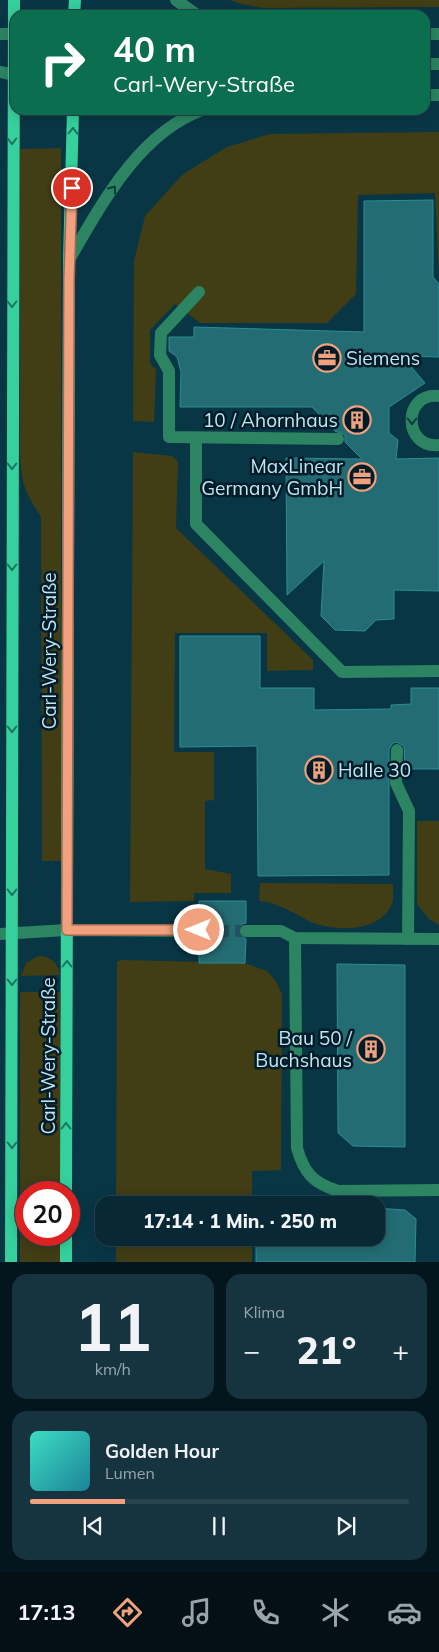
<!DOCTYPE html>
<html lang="de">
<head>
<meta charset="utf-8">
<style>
	:root { --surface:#072834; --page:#153440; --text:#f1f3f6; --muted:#98a6ac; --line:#28444f; --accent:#f1a17d }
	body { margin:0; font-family:Mulish,sans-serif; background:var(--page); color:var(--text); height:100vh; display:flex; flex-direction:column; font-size:19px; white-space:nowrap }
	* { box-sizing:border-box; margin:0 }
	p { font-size:16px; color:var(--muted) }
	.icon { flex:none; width:28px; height:28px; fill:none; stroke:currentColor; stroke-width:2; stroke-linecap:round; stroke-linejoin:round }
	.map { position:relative; height:1262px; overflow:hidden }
	.details { display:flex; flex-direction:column; gap:12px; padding:12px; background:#04161d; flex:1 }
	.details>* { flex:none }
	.hud { position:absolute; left:10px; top:10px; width:420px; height:105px; border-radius:15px; box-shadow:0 2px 12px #0003,0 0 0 1px var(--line); background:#0b6e4f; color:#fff; overflow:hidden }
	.speed { position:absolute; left:15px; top:1181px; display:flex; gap:10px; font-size:25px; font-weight:700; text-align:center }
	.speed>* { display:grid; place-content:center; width:65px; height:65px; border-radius:50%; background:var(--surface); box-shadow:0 2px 12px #0003,0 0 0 1px var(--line); line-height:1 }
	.speed .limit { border:8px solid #d22; background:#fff; color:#111 }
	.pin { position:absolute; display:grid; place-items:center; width:42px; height:42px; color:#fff; margin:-21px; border:2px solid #fff; border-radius:50%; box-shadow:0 1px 5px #0007 }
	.me { position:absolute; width:55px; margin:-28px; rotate:270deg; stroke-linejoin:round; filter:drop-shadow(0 0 4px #0008) }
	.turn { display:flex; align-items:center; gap:18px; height:105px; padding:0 20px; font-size:22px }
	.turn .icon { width:65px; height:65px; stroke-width:2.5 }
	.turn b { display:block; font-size:35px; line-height:42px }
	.big { font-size:38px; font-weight:800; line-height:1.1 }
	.details .tile { flex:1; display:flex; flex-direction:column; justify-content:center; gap:8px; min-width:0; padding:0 18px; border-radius:15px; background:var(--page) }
	.details .dial { align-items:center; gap:0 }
	.dial b { font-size:65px; line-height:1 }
	.song { display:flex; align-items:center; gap:15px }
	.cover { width:60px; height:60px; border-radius:8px; background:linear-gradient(135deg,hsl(170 70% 55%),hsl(190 70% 35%)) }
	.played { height:5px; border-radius:2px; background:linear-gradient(90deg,var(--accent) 25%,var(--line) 25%) }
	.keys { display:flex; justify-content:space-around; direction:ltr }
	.heat { display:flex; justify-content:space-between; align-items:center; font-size:28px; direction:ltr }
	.details .tiles { flex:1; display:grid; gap:12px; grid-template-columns:1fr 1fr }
	.tile:last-child { grid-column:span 2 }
	.trip { position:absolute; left:95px; top:1196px; width:290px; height:50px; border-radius:15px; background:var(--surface); box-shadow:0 2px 12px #0003,0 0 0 1px var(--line); font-weight:800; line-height:50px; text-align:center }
	.tab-bar { display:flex; height:80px; justify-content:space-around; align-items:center; background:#031015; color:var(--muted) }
	.tab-bar .icon { width:35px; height:35px }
	.tab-bar .selected { color:var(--accent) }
	.tab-bar b { font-size:22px; color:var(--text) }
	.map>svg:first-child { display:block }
</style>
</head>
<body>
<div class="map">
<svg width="439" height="1262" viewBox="0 0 439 1262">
	<rect width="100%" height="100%" fill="#093645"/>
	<!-- green -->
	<g fill="#413d14">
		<polygon points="230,0 439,0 439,7 263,8 242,4"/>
		<polygon points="439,132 439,274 435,193 358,195 356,294 327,323 200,323 175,304 150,330 150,363 156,370 154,422 133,421 134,261 145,216 183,174 227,147 270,134"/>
		<path d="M 61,148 L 61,861 L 42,861 L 41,517 C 21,487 20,475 20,441 L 20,149 Z"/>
		<polygon points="133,452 172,456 178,462 176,528 313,660 313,670 267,671 267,633 175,633 174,752 214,752 214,800 205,801 205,869 231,874 231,893 194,893 194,901 130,902"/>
		<polygon points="417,821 439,821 439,925 429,919 417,904"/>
		<path d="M 260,883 L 393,884 C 393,890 394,899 392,904 C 381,929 347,931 324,926 C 302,922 286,903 259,901 Z"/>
		<path d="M 38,956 C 51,956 58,963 60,975 L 21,976 L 26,963 Z"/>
		<polygon points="121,960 245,963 267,971 276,981 282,994 281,1170 252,1171 252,1205 116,1205 117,962"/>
		<polygon points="20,992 60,992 60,1192 26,1192 26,1235 60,1235 60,1262 20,1262"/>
		<rect x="116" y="1238" width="136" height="24"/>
	</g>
	<!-- building -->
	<g fill="#236c73" stroke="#2a8d96">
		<polygon points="433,200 433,277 439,284 439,357 402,356 425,383 389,407 389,433 398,440 396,459 439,458 439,591 394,590 394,619 376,620 365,631 335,630 321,616 324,561 287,595 286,458 362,459 345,442 345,435 335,431 312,407 180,407 181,372 177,357 169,351 169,337 194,337 194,327 364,332 364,201"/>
		<polygon points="180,636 260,636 260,688 314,688 314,710 391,709 391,705 411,704 411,688 439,688 439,769 405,769 404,746 397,742 393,743 389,749 389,875 258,876 257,746 180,747"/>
		<polygon points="199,901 246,901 246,923 242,924 238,931 239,935 246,939 245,963 199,963 199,939 203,938 207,932 206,927 199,923"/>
		<polygon points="337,964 405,965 405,1147 353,1146 338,1133"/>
		<polygon points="376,1208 405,1210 416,1219 415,1262 256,1262 256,1238 376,1238"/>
	</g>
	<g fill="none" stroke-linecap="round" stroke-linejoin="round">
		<!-- minor-tunnel -->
		<polyline stroke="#24505f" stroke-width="12" stroke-dasharray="12 6" stroke-linecap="butt" points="199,931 246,931"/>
		<!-- minor -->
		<g stroke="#2c8463" stroke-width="12">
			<polyline points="176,0 197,15"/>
			<polyline points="0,34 15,34"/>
			<polyline points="425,34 439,34"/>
			<polyline points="425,64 439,64"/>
			<polyline points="0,72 15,75"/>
			<polyline points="425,95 439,95"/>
			<path d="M 69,260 C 101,205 138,134 202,110"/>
			<polyline points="199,292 161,333 160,355 169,371 169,437 338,439"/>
			<path d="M 439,396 C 402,392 403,449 439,445"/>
			<polyline points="196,438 196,524 342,672 439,671"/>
			<polyline points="397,750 396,783 409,811 408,939"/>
			<polyline points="246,931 281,931 295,938 439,939"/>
			<polyline points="0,934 67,930 199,931"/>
			<path d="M 295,938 L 297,1148 C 304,1173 313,1183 338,1191 L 439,1190"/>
		</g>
		<!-- major -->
		<g stroke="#35d09b" stroke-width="12">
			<polyline points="74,15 75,0"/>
			<polyline points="66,1192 69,260 73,110"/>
			<polyline points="11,1262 14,0"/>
			<polyline points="66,1262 66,1235"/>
		</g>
	</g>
	<!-- one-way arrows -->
	<defs><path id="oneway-chevron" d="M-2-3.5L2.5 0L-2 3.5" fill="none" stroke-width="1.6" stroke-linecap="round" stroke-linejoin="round" transform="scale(1.25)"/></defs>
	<g stroke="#1a7662">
		<use href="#oneway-chevron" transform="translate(73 131) rotate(-89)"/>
		<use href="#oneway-chevron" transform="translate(12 141) rotate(90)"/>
		<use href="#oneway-chevron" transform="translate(12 304) rotate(90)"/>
		<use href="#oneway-chevron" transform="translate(12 466) rotate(90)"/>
		<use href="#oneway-chevron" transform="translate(12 567) rotate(90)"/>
		<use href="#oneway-chevron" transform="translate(12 729) rotate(90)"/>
		<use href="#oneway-chevron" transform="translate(12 892) rotate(90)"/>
		<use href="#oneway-chevron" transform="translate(67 964) rotate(-90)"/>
		<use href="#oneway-chevron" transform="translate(12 982) rotate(90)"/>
		<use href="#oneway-chevron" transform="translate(66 1126) rotate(-90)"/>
		<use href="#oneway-chevron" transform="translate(12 1145) rotate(90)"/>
	</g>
	<g stroke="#0d3b3a">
		<use href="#oneway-chevron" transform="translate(113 189) rotate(-54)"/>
		<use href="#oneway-chevron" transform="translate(412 421) rotate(90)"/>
	</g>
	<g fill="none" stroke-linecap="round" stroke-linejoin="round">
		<!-- route casing -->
		<g stroke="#9d6951" stroke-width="12">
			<polyline id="route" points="72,188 69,280 67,930 199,930"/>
		</g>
		<!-- route -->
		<use href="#route" stroke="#f1a17d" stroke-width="9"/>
	</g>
	<!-- icons -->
	<defs>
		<g id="office-ring" transform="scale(1.4375)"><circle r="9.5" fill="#001c28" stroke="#f1a17d" stroke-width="1.5"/><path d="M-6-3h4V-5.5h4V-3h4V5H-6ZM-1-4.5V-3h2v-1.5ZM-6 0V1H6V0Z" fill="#f1a17d"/></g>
		<g id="building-ring" transform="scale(1.4375)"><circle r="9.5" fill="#001c28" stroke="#f1a17d" stroke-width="1.5"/><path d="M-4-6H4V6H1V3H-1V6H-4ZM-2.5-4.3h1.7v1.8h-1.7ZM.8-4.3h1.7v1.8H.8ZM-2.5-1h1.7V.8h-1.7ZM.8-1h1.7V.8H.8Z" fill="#f1a17d"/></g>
	</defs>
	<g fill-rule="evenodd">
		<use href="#office-ring" x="327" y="358"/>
		<use href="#building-ring" x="357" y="420"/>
		<use href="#office-ring" x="362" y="477"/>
		<use href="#building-ring" x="319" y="770"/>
		<use href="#building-ring" x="371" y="1049"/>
	</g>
	<g text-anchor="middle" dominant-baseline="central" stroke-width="5" stroke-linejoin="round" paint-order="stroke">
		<!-- poi labels -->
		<g font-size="19" fill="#c0e5f5" stroke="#001c28" text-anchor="end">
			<text x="346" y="358" text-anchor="start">Siemens</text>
			<text x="338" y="420">10 / Ahornhaus</text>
			<text x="343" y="466">MaxLinear<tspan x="343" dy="22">Germany GmbH</tspan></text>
			<text x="338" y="770" text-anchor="start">Halle 30</text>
			<text x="352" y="1038">Bau 50 /<tspan x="352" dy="22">Buchshaus</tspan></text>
		</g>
		<!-- street labels -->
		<g font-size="19" fill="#c0e5f5" stroke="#001c28">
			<text transform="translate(49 651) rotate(-90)">Carl-Wery-Straße</text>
			<text transform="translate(48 1056) rotate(-90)">Carl-Wery-Straße</text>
		</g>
	</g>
</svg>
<div class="speed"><div class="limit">20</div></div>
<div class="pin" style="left:72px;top:188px;background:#d93025"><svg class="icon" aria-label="arrive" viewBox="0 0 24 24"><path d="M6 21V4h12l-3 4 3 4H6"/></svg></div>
<svg class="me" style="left:199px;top:930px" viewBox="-20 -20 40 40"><circle r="17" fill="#f1a17d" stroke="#fff" stroke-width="3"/><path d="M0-11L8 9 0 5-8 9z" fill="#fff"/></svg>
<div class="trip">17:14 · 1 Min. · 250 m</div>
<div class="hud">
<div class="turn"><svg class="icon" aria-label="right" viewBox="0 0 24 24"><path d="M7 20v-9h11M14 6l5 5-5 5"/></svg><div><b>40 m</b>Carl-Wery-Straße</div></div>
</div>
</div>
<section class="details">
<div class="tiles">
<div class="tile dial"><b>11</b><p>km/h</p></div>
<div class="tile"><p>Klima</p>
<div class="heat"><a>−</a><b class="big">21°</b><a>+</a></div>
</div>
<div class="tile">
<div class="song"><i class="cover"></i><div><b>Golden Hour</b><p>Lumen</p></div></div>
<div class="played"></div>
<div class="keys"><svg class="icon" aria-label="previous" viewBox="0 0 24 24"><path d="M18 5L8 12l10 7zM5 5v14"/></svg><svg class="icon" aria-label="pause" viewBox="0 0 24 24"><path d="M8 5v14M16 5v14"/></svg><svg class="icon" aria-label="next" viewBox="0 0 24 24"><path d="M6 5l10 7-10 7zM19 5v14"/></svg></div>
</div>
</div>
</section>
<nav class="tab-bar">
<b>17:13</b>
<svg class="icon selected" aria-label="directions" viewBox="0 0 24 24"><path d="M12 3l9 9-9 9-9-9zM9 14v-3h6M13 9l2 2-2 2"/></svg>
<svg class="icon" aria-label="music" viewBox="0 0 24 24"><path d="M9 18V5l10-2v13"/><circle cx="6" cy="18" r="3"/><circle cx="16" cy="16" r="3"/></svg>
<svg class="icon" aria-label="phone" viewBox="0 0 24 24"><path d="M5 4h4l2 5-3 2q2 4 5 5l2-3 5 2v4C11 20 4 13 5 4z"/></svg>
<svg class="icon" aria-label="climate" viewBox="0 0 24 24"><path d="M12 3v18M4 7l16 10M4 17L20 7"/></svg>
<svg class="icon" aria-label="car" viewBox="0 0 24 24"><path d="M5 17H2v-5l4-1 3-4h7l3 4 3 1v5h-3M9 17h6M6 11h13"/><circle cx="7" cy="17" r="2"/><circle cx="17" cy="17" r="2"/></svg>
</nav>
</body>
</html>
